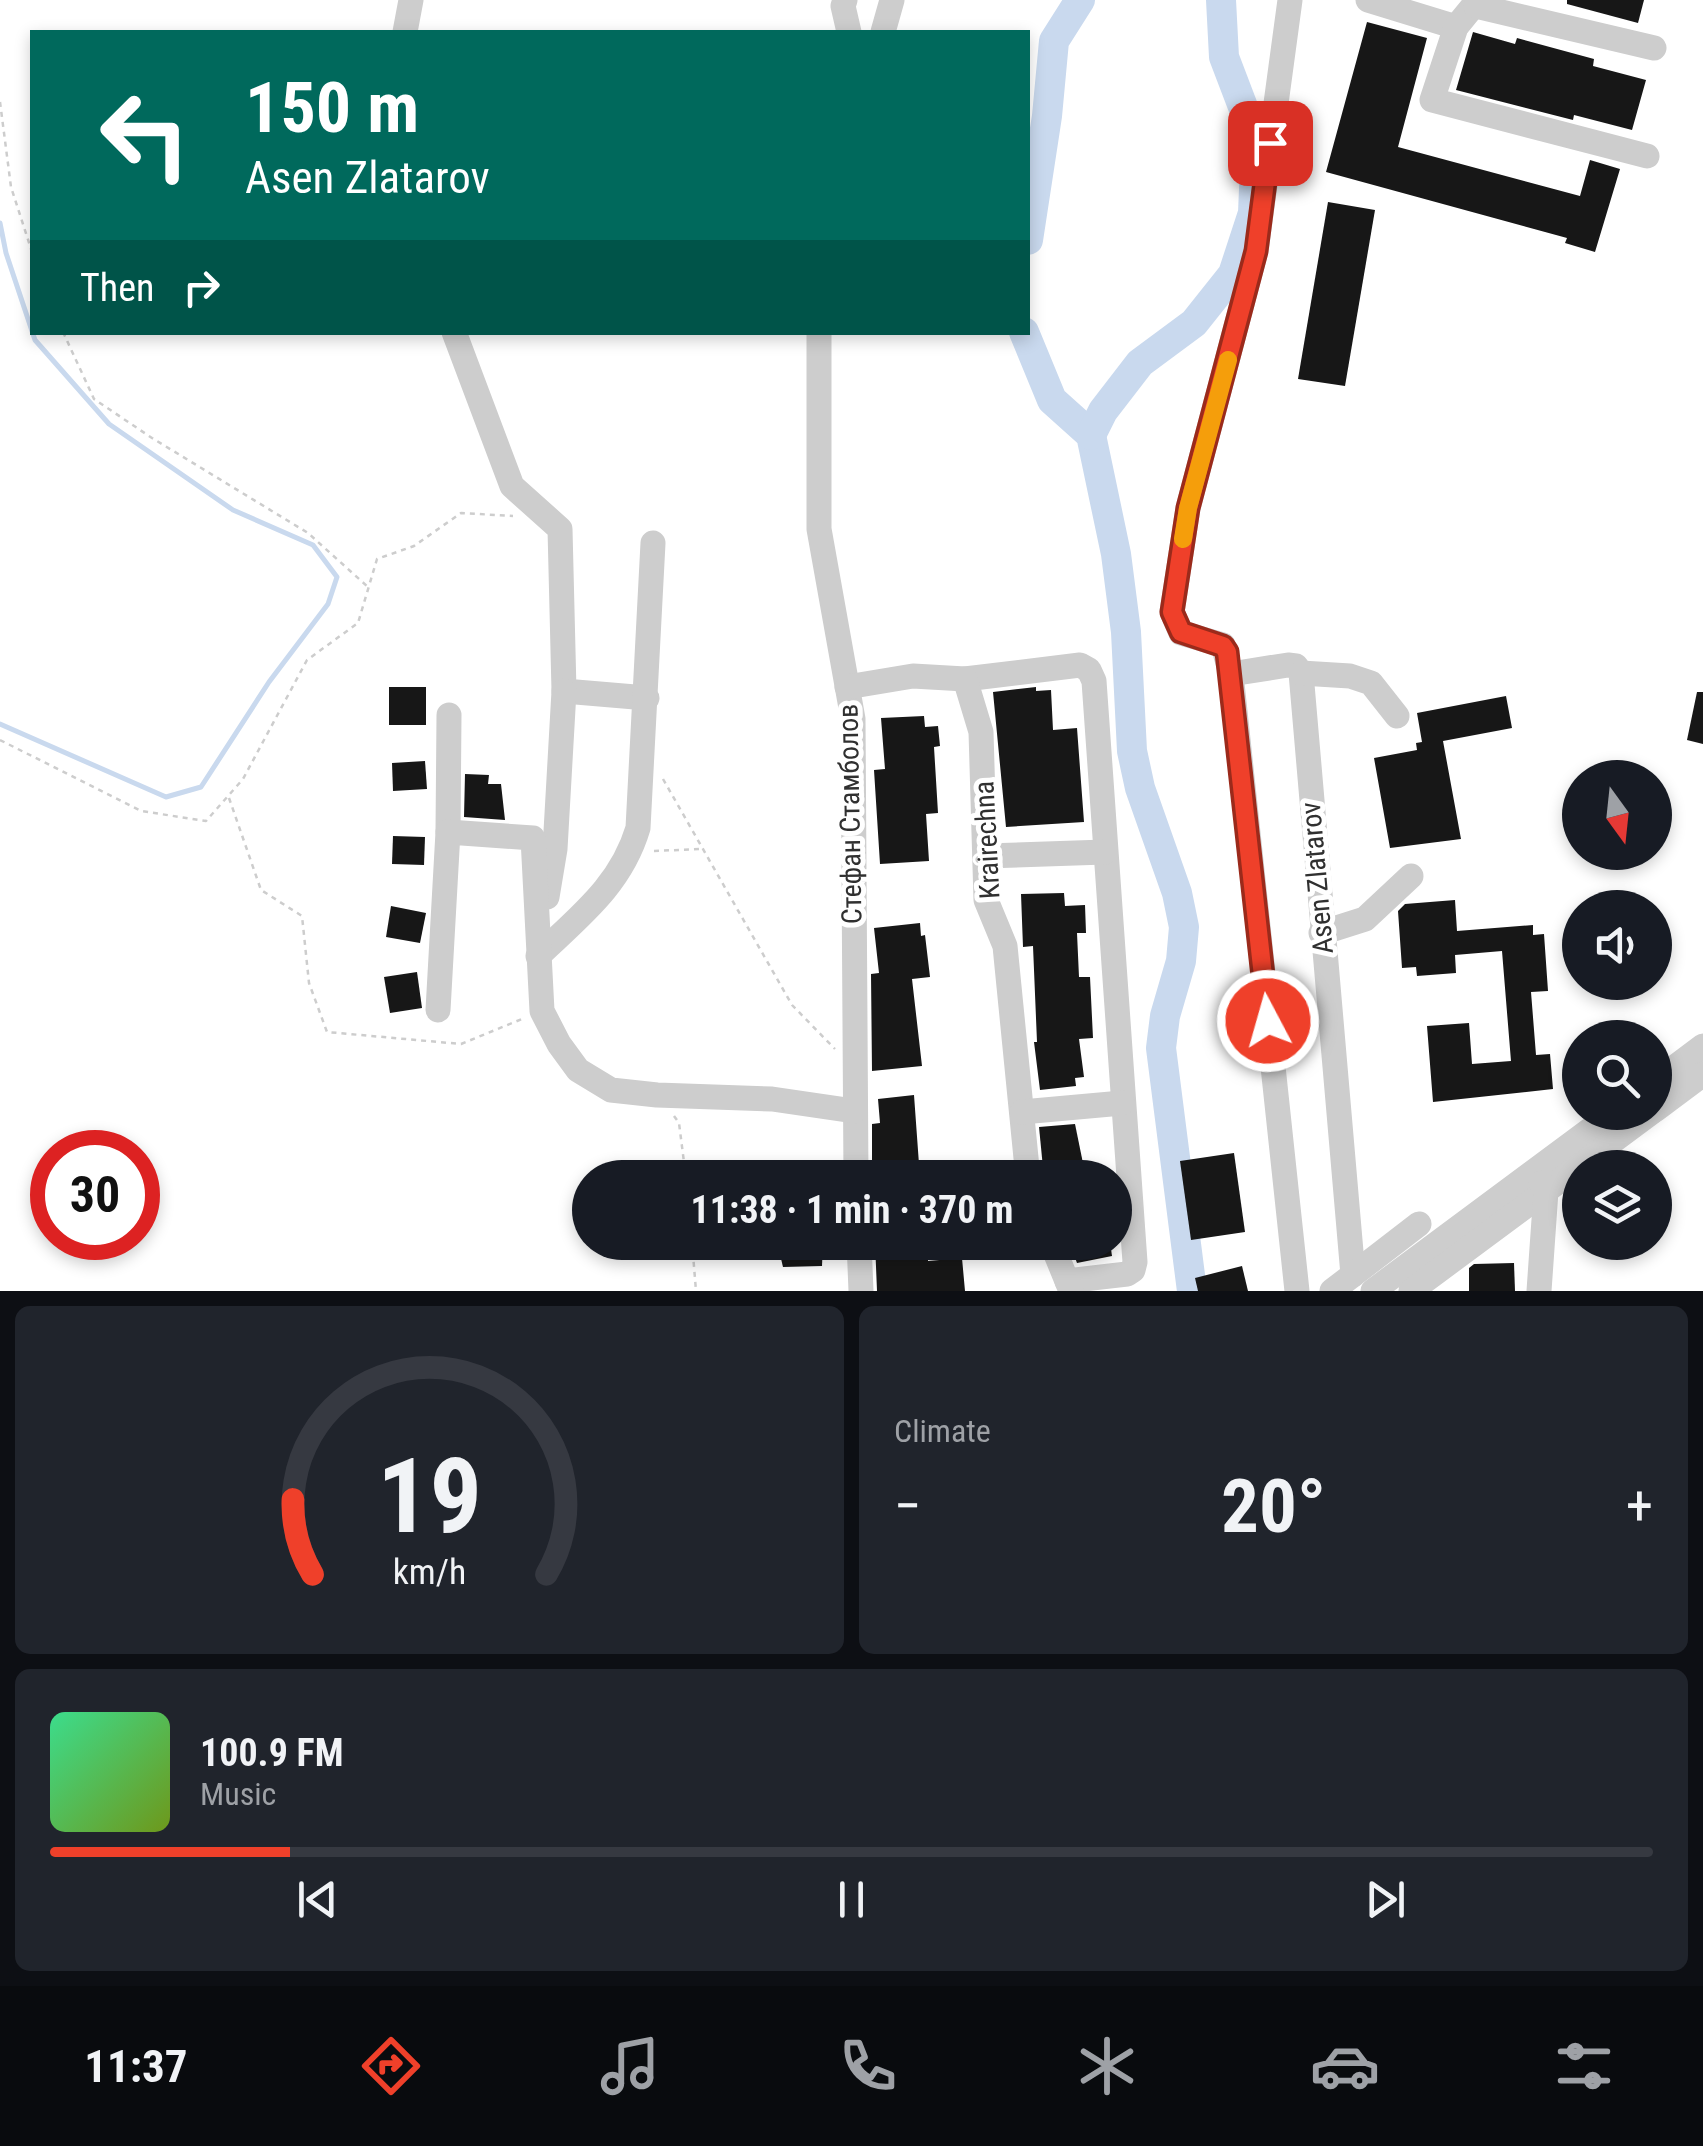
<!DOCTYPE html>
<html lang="en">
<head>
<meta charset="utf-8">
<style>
	:root { --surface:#171b24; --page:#20242c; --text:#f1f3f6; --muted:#9ea1a6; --line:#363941; --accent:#ef402a }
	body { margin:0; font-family:"Roboto Condensed",sans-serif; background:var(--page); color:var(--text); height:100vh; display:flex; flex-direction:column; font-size:38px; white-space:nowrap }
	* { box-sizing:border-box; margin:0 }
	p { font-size:32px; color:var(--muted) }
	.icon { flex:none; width:55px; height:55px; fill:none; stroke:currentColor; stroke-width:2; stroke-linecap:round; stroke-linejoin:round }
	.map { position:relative; height:1291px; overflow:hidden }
	.side { display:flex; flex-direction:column; gap:15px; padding:15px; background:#0d0f14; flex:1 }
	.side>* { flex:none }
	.hud { position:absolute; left:30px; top:30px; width:1000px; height:305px; border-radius:0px; box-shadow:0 5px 15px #0003; background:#00695c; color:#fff; overflow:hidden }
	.needle { width:65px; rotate:165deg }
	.fabs { position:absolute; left:1562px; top:760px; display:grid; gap:20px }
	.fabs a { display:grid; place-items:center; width:110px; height:110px; border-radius:50%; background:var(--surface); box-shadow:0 5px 15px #0003; font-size:50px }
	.speed { position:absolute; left:30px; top:1130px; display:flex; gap:20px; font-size:50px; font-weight:700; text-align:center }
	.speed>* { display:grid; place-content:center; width:130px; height:130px; border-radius:50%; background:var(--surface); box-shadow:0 5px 15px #0003; line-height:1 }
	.speed .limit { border:15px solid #d22; background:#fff; color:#111 }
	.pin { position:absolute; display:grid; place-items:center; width:85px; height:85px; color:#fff; margin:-42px; border-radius:20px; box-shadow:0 5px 15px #0006 }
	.me { position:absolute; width:110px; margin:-55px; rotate:354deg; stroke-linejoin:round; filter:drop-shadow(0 0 8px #0008) }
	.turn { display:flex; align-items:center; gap:35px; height:210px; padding:0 50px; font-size:45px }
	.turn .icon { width:130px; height:130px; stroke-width:2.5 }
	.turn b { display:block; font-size:70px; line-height:85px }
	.then { display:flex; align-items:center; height:95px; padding:0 50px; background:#0003; gap:20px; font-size:38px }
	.big { font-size:75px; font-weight:700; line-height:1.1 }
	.side .tile { flex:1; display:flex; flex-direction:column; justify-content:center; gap:15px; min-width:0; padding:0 35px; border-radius:15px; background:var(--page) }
	.side .dial { align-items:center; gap:0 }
	.dial svg { height:260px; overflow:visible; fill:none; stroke:var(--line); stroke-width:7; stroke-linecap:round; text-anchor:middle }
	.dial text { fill:var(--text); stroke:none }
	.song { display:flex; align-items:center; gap:30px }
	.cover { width:120px; height:120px; border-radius:15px; background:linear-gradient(135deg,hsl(150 70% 55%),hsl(80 70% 35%)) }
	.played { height:10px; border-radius:5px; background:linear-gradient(90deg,var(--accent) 15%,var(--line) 15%) }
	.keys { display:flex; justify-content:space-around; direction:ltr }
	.heat { display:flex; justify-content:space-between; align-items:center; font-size:55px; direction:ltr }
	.side .tiles { flex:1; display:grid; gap:15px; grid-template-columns:1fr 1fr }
	.tile:last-child { grid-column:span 2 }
	.trip { position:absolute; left:572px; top:1160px; width:560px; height:100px; border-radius:50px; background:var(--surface); box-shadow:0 5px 15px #0003; font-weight:700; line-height:100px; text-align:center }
	.menu { display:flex; height:160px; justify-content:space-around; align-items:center; background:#090b0e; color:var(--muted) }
	.menu .icon { width:70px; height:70px }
	.menu .selected { color:var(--accent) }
	.menu b { font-size:45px; color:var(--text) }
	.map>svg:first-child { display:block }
</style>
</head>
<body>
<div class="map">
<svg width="1703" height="1291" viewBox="0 0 1703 1291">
	<rect width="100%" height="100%" fill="#fff"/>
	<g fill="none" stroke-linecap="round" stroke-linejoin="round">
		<!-- stream -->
		<polyline stroke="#c9d9ee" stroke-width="5" points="0,223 6,253 35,340 109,424 233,510 313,545 337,577 328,604 269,682 201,787 166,797 0,724"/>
		<!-- river -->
		<g stroke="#c9d9ee" stroke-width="30">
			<polyline points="1028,240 1047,116 1054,41 1080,0"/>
			<polyline points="1024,332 1052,400 1091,435 1116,554 1126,632 1132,751 1140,788 1177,893 1184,927 1181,961 1165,1016 1161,1048 1192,1291"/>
			<polyline points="1091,435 1103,411 1140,363 1194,323 1233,274 1253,213 1256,141 1224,57 1221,0"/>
		</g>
	</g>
	<!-- building -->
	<g fill="#171717">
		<polygon points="1567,0 1644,0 1638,23 1567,4"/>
		<polygon points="1367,22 1427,38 1398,147 1580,196 1590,160 1620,169 1595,252 1565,243 1567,238 1326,172"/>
		<polygon points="1473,32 1515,44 1517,38 1594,59 1593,66 1646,80 1632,130 1574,115 1573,120 1456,90"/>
		<polygon points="1328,202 1375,210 1345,386 1298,379"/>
		<rect x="389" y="687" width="37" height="38"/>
		<polygon points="1036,687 1036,691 1051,690 1053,730 1077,728 1084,822 1006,827 993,692"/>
		<polygon points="1697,692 1703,692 1703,744 1687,740"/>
		<polygon points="1506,696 1512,728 1443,741 1461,839 1390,848 1374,758 1417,750 1416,743 1422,742 1417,713"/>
		<polygon points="924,716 925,727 938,726 940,746 934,747 938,813 926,814 929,861 880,864 874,770 885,769 881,718"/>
		<polygon points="425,761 427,789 393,791 392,763"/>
		<polygon points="465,774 489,775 488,784 501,784 505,820 464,817"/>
		<polygon points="393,836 425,837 424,865 392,864"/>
		<polygon points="1064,893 1065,906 1085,905 1086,933 1077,933 1079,977 1090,977 1093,1038 1079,1039 1084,1077 1075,1078 1076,1086 1040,1090 1034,1042 1037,1042 1033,946 1023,947 1021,894"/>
		<polygon points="1455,900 1457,931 1533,925 1533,935 1544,934 1548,991 1531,992 1536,1055 1550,1054 1553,1089 1433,1102 1427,1026 1469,1023 1472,1064 1511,1061 1502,951 1455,955 1456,973 1417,976 1416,967 1402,968 1398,911 1405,904"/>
		<polygon points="391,906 426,913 420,943 386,937"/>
		<polygon points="920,923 921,936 925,935 930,977 912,979 922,1066 872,1071 871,974 879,973 874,928"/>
		<polygon points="417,972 422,1008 390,1013 384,977"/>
		<polygon points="914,1095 920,1178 872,1178 872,1124 880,1123 878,1099"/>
		<polygon points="1075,1124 1086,1178 1044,1178 1039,1127"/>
		<polygon points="1234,1153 1245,1232 1191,1240 1180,1161"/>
		<polygon points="777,1242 823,1242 822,1266 783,1267"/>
		<polygon points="875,1242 927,1242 928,1261 962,1258 965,1291 877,1291"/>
		<polygon points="1069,1242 1110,1242 1112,1256 1077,1263"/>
		<polygon points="1514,1263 1515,1291 1469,1291 1469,1268 1474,1264"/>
		<polygon points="1242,1266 1248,1291 1198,1291 1195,1278"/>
	</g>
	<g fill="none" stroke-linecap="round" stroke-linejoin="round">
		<!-- path -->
		<g stroke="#cdcdcd" stroke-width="2.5" stroke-dasharray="5 5" stroke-linecap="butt">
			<polyline points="0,102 11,187 32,252"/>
			<polyline points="63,332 94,399 152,438 308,533 368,587"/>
			<polyline points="0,740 141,811 206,821 243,779 307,660 358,623 377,559 414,546 461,513 513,516"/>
			<polyline points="663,779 792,1005 835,1049"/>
			<polyline points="229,798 261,890 302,916 309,983 327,1032 461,1044 522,1019"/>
			<polyline points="654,851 701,849"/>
			<polyline points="674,1116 679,1123 686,1178"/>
			<polyline points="692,1242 696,1291"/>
		</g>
		<!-- minor -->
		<g stroke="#cdcdcd" stroke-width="25">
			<polyline points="845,0 843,6 849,32"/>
			<polyline points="1290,0 1256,251 1188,508 1172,612 1181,633 1223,645 1231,674 1288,665 1296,666 1301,673 1353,1275"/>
			<polyline points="1368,0 1456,27"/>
			<polyline points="1478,0 1456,27 1432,100 1647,156"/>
			<polyline points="1476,6 1654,48"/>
			<polyline points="405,32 411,0"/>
			<polyline points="883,32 892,0"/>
			<polyline points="454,332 512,486 560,529 564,691 647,698"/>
			<polyline points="819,332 819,529 853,719 856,1178"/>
			<polyline points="1301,673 1350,676 1371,683 1397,716"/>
			<polyline points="1231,674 1297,1291"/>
			<polyline points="965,679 1080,665 1089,670 1094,681 1135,1262 1133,1270 1127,1274 1067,1281"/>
			<polyline points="847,687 913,676 965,679 981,732 986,900 1005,946 1028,1178"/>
			<polyline points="448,832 449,715"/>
			<polyline points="985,856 1105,852"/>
			<polyline points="547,897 555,849 564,691"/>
			<polyline points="1321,933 1365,919 1411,876"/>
			<path d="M 538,956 C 580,916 621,885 638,828 L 653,543"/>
			<polyline points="438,1010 448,832 533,838 542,1011 559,1044 578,1070 611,1090 657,1095 772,1099 854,1111"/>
			<polyline points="1655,1082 1703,1046"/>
			<polyline points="1655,1110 1703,1074"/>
			<polyline points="1022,1112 1122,1103"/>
			<polyline points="859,1242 861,1291"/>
			<polyline points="1051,1242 1071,1291"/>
			<polyline points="1332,1291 1419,1224"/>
			<polyline points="1373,1291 1614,1112"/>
			<polyline points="1411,1291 1652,1112"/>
			<polyline points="1539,1291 1546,1191 1541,1183"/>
		</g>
	</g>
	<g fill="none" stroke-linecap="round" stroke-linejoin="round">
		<!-- route casing -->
		<g stroke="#9b2a1b" stroke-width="25">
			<polyline id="route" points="1268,1021 1227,652 1223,646 1181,632 1172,612 1188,508 1256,251 1270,143"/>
		</g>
		<!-- route -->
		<use href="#route" stroke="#ef402a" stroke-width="18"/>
		<!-- slow -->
		<polyline stroke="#f59e0b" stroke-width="18" points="1183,539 1188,508 1228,360"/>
	</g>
	<g text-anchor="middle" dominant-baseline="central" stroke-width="10" stroke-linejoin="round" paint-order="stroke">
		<!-- street labels -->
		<g font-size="28" fill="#303030" stroke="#fff">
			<text transform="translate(850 814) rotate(-91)">Стефан Стамболов</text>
			<text transform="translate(987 840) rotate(-93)">Krairechna</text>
			<text transform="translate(1317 878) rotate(-95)">Asen Zlatarov</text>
		</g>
	</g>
</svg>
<div class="fabs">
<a><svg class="needle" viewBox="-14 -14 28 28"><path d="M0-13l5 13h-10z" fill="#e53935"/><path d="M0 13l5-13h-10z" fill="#9ea1a6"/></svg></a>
<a><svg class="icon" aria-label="sound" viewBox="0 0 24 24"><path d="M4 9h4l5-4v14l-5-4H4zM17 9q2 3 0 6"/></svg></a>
<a><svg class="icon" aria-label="search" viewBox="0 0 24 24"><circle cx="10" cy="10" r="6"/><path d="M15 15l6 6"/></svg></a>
<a><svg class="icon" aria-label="layers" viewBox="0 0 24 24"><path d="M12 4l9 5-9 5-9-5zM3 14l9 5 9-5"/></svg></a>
</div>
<div class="speed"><div class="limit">30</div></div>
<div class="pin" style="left:1270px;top:143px;background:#d93025"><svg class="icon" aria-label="arrive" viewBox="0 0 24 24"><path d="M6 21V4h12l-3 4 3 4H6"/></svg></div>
<svg class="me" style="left:1268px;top:1021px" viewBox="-20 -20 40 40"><circle r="17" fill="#ef402a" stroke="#fff" stroke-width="3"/><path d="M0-11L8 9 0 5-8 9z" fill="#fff"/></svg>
<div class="trip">11:38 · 1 min · 370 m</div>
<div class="hud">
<div class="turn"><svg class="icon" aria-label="left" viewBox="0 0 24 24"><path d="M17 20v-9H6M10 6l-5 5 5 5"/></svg><div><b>150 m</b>Asen Zlatarov</div></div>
<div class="then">Then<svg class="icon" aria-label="right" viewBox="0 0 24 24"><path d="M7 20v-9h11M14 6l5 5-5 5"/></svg></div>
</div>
</div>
<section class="side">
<div class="tiles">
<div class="tile dial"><svg viewBox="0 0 100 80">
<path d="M14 69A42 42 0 1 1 86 69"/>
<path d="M14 69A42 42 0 0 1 8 46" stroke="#ef402a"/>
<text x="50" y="56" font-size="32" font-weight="700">19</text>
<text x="50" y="72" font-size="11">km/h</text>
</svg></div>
<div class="tile"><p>Climate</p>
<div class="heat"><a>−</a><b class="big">20°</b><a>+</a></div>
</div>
<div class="tile">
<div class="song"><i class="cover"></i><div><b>100.9 FM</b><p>Music</p></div></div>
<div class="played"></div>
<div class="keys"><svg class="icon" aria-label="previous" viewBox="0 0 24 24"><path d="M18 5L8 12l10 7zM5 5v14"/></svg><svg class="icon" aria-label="pause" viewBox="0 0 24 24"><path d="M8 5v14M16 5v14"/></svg><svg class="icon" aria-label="next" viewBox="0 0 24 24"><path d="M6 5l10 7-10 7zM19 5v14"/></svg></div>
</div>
</div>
</section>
<nav class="menu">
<b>11:37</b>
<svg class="icon selected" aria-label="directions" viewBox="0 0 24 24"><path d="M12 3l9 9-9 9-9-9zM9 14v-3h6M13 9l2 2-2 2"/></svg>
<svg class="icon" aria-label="music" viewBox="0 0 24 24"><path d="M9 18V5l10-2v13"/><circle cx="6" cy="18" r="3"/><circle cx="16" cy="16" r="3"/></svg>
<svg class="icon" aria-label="phone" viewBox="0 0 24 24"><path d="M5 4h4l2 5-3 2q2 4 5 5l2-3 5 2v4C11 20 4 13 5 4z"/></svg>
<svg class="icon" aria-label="climate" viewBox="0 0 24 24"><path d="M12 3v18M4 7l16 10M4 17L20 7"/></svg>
<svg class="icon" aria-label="car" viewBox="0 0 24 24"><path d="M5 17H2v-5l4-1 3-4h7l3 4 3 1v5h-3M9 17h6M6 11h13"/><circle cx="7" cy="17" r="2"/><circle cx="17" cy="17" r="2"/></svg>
<svg class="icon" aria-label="filters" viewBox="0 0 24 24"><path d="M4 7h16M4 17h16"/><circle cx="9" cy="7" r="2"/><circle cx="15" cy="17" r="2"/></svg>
</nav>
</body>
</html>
